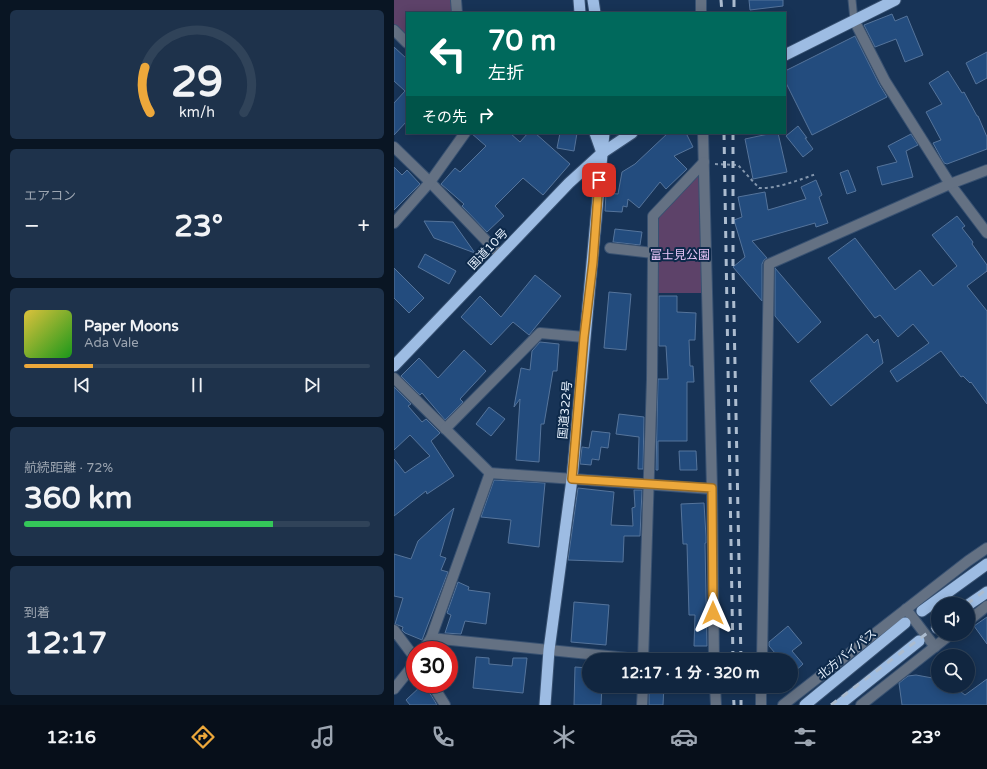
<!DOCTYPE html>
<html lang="ja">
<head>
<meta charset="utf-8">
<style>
	:root { --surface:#112640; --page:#1e324b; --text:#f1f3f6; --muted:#9ca5b1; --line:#304359; --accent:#eda83b }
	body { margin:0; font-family:"Varela Round","Noto Sans JP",sans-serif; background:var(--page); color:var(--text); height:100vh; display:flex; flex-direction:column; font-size:15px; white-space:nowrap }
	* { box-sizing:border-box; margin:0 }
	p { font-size:13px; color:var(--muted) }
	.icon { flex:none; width:22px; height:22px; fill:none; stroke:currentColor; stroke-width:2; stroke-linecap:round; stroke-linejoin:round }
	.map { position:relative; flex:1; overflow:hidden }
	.panel { display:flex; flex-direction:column; gap:10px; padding:10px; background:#091523; width:394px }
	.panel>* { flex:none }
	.banner { position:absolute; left:12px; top:12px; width:380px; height:122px; border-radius:0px; box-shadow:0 2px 10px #0003,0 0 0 1px var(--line); background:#00695c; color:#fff; overflow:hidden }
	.controls { position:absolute; left:537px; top:597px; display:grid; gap:8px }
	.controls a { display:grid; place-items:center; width:44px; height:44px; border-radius:50%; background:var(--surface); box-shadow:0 2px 10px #0003,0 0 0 1px var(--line); font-size:20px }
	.speed { position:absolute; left:12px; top:641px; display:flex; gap:8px; font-size:20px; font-weight:700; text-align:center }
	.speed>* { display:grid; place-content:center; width:52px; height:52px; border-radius:50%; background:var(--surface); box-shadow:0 2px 10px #0003,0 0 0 1px var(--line); line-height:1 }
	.speed .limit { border:6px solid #d22; background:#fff; color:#111 }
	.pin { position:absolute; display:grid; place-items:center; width:34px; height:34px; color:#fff; margin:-17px; border-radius:8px; box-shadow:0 2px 6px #0006 }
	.me { position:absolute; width:44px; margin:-22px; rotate:0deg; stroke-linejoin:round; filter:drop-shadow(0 0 3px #0008) }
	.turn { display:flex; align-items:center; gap:14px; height:84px; padding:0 16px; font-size:18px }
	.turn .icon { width:52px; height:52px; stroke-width:2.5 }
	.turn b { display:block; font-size:28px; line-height:34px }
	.then { display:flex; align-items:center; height:38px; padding:0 16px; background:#0003; gap:8px; font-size:15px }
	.big { font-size:30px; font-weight:700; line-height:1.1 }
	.panel .tile { flex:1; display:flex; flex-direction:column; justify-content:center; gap:6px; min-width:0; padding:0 14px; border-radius:6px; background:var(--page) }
	.panel .dial { align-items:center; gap:0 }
	.dial svg { height:104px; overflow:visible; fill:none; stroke:var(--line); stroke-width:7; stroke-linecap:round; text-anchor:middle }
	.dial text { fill:var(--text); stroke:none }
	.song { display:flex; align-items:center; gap:12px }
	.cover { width:48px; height:48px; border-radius:6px; background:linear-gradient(135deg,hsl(50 70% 55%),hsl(120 70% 35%)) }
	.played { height:4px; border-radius:2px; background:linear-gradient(90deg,var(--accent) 20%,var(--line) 20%) }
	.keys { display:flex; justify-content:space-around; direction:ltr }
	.heat { display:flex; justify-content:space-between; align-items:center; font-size:22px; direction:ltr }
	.charge { height:6px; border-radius:3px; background:linear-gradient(90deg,#34c759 72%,var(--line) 0) }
	.trip { position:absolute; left:188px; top:653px; width:216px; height:40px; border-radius:20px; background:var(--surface); box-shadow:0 2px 10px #0003,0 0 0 1px var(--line); font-weight:700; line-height:40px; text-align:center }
	.tab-bar { display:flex; height:64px; justify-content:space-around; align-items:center; background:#070f1a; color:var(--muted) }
	.tab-bar .icon { width:28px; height:28px }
	.tab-bar .selected { color:var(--accent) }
	.tab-bar b { font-size:18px; color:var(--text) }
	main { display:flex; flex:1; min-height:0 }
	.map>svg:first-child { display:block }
</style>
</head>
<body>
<main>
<section class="panel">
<div class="tile dial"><svg viewBox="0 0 100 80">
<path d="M14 69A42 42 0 1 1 86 69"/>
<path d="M14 69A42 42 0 0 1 10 34" stroke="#eda83b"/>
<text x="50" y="56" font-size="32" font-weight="700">29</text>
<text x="50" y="72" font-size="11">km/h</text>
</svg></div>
<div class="tile"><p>エアコン</p>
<div class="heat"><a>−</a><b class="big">23°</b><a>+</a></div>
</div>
<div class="tile">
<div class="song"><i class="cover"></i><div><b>Paper Moons</b><p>Ada Vale</p></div></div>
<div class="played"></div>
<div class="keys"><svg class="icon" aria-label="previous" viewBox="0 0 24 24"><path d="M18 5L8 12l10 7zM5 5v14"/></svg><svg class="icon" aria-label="pause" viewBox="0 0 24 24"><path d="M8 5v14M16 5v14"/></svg><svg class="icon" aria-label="next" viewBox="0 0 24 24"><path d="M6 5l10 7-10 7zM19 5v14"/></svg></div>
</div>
<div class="tile"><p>航続距離 · 72%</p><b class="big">360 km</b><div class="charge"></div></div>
<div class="tile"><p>到着</p><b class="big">12:17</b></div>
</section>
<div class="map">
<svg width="593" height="705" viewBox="0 0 593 705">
	<rect width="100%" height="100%" fill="#173356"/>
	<!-- green -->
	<g fill="#5d4269">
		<polygon points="0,0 58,0 59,13 13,13 13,37 0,25"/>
		<polygon points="308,168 311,293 261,293 261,217"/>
	</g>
	<!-- building -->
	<g fill="#234c7e" stroke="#55749b">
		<polygon points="355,0 389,0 389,6 356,10"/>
		<polygon points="498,14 501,21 513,16 529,55 511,62 502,39 481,47 470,25"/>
		<polygon points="461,36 485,84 493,97 418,135 391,81 391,71"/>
		<polygon points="0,47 13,59 13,121 0,135 0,103 11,91 0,81"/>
		<polygon points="593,52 593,78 582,84 572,63"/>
		<polygon points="554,71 568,93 570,92 583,116 584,116 593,137 593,149 553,164 550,163 539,143 547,140 532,112 548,104 535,83"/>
		<polygon points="404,126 413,138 411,138 419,149 409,157 392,136"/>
		<polygon points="77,133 116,133 126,142 134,133 141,133 176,164 149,195 129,178 101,206 110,216 93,232 68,206 70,204 47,184 61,168 66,172 92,146"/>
		<polygon points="166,133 183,133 180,151 163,148"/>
		<polygon points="274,133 292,133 299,147 280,156 293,169 272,189 266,182 245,208 234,199 233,207 229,206 228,212 211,211 212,193 224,194 228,172 241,164"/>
		<polygon points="379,133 384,133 393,172 359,179 351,139"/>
		<polygon points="517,134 524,145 512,151 519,177 488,185 483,167 503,162 494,146"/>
		<polygon points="0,167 8,175 13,170 26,184 0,210"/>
		<polygon points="454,170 462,191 453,194 446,173"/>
		<polygon points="422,180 428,195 425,197 434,223 422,227 421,223 358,241 373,258 370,260 368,264 368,301 339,267 351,257 340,220 348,217 344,197 371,192 374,210 412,199 407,187"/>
		<polygon points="563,216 571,226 568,228 579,242 578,244 593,265 593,271 573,286 593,311 593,404 577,382 576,383 569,376 567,377 547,351 503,382 496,371 535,343 519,324 504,337 486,315 481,318 434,258 461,238 501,290 526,270 539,286 563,266 538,235"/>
		<polygon points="30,221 59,222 81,253 40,238"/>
		<polygon points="221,229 248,232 246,245 219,242"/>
		<polygon points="31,254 62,271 55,284 24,267"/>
		<polygon points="0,268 30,298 15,313 0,298"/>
		<polygon points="381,268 427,322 404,343 381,316"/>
		<polygon points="141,275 167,296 135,335 119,322 97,345 67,317 86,296 107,317"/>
		<polygon points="215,292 237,294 232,350 210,348"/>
		<polygon points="265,296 283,296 283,312 302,313 301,340 295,340 296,366 299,366 300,382 293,382 293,441 264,441 264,470 262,470 264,379 274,379 272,346 265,346"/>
		<polygon points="473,334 480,343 484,339 489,363 437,406 416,381"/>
		<polygon points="146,342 165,344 163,371 159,371 150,424 147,424 145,462 122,460 126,399 120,407 127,368 136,370 138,351"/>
		<polygon points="70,350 92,371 66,399 69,402 51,420 28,393 26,395 7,376 25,358 44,378"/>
		<polygon points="0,387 17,404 14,406 28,422 32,419 46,433 37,441 60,476 33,494 32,491 0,516 0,459 11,473 36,456 16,435 0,450"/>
		<polygon points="95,407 111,419 97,436 82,424"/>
		<polygon points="225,414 250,417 249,469 244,469 245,437 222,434"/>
		<polygon points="198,431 216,433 214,448 207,447 205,460 198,459 197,465 186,464 188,447 195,448"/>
		<polygon points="285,451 302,451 303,470 286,470"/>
		<polygon points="100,480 151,483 145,547 114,543 117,520 87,517"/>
		<polygon points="184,488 220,492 217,525 239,526 238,508 241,507 240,490 248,490 246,536 230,536 229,562 174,560"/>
		<polygon points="310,503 312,537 312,543 311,543 313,646 300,646 301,615 295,615 293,544 289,544 287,504"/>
		<polygon points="60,508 46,556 52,558 47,570 54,572 28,640 11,633 8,630 9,627 1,624 9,598 0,596 0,554 17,559 24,541"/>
		<polygon points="64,582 75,587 74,590 96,593 92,624 71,621 67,634 51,633 57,615 53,613"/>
		<polygon points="180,602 215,605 212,645 177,642"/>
		<polygon points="593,617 593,644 580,626"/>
		<polygon points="394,626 408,643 398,651 409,664 397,675 397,660 387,660 375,646 375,642"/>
		<polygon points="82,657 95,658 95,664 118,666 119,658 133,658 129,693 79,688"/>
		<polygon points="181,667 195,668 195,686 208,686 207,705 180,705"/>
		<polygon points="522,675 544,679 544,686 559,686 571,695 593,679 593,705 508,705 505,683 514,676"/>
		<polygon points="28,685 37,695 43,705 16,705 12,700"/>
		<polygon points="255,686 270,686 269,705 255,705"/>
	</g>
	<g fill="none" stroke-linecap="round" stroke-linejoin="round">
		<!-- service casing -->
		<g stroke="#385171" stroke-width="9">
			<polyline id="service" points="458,0 460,20"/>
		</g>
		<!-- minor casing -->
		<g stroke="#385171" stroke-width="12">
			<g id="minor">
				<polyline points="62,0 63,13"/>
				<polyline points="307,0 307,13"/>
				<polyline points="0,30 13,43"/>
				<polyline points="309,133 318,489 320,660"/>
				<polyline points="0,147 36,182 106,255"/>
				<polyline points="0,223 36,182 71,133"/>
				<polyline points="216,248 259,253 258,379 249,660"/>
				<polyline points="259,253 259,216 310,162"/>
				<polyline points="0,378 96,473 318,489"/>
				<polyline points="51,429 146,333 190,337"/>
				<polyline points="574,621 593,606"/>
				<polyline points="0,630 21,658"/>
				<polyline points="37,638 253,660"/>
				<polyline points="38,684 51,705"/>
				<polyline points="321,686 322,705"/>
				<polyline points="248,705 249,686"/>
				<polyline points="389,705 574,561 593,548"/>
				<polyline points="467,705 557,634"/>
			</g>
		</g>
		<!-- tertiary casing -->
		<g stroke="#385171" stroke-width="12">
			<g id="tertiary">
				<polyline points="460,20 491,81 556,184 593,233"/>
				<polyline points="512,609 541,647"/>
				<polyline points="29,650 37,638 96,473"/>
				<polyline points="368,660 375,264 556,184 593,170"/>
				<polyline points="0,689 21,663"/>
				<polyline points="367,705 367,686"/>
			</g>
		</g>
		<!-- trunk casing -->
		<g stroke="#385171" stroke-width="13">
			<g id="trunk">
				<polyline points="185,0 186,13"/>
				<polyline points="199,0 201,13"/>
				<polyline points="391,55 501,0"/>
				<polyline points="201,133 207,150"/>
				<polyline points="0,366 175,183 208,153 238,133"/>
				<polyline points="574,605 593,592"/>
				<polyline points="528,611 593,564"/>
				<polyline points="543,628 544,627"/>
				<polyline points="151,705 155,650 178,479 210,133"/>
				<polyline points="411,705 511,623"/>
				<polyline points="445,705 525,641"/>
			</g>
		</g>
		<!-- path -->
		<path stroke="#8497ae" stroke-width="2" stroke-dasharray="3 3" stroke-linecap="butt" d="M 321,164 L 344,165 L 365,188 C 382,189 405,180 422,174"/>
		<!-- service -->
		<use href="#service" stroke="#647183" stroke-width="7"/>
		<!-- minor -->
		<use href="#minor" stroke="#647183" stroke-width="10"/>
		<!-- tertiary -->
		<use href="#tertiary" stroke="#647183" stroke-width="10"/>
		<!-- trunk -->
		<use href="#trunk" stroke="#9dbce3" stroke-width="11"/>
		<!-- rail -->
		<g stroke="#acbccf" stroke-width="3" stroke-dasharray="7 7" stroke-linecap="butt">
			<polyline points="327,0 328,13"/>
			<polyline points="340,0 340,13"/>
			<polyline points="330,133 339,660"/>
			<polyline points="339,133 339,267 347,660"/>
			<polyline points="573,604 593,589"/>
			<polyline points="339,686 340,705"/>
			<polyline points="347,686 347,705"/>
			<polyline points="437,705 544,625"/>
		</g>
	</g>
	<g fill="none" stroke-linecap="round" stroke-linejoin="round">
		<!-- route casing -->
		<g stroke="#9a6d26" stroke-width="10">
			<polyline id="route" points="205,180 199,262 190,337 178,479 318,488 319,613"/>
		</g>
		<!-- route -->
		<use href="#route" stroke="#eda83b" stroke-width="7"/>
	</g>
	<g text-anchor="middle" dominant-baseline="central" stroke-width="4" stroke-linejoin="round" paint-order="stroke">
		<!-- street labels -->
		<g font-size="12" fill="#e5f0fd" stroke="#0d294a">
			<text transform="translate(94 249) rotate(-46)">国道10号</text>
			<text transform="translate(171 410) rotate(-85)">国道322号</text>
			<text transform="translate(453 654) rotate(-39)">北方バイパス</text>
		</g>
		<!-- park labels -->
		<g font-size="12" fill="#e8c6f8" stroke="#0d294a">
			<text x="286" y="255">富士見公園</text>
		</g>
	</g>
</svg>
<div class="controls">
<a><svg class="icon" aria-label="sound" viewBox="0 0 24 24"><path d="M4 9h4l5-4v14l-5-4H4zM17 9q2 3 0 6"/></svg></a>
<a><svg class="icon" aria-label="search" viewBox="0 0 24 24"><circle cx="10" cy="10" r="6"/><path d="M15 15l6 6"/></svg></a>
</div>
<div class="speed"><div class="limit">30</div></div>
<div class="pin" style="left:205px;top:180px;background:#d93025"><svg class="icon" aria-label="arrive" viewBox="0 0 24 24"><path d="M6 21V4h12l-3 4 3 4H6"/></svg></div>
<svg class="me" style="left:319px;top:613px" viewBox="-20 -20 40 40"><path d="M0-17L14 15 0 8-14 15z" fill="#eda83b" stroke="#fff" stroke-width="4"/></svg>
<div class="trip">12:17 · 1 分 · 320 m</div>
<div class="banner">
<div class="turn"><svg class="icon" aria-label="left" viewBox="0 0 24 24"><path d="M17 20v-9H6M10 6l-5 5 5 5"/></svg><div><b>70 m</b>左折</div></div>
<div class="then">その先<svg class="icon" aria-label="right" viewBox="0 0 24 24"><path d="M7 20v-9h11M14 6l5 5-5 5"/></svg></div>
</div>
</div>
</main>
<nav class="tab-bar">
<b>12:16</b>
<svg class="icon selected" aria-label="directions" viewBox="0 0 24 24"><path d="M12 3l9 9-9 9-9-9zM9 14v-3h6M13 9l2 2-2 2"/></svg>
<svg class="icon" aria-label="music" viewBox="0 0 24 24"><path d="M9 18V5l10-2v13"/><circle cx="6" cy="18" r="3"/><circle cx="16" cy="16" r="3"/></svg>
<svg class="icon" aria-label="phone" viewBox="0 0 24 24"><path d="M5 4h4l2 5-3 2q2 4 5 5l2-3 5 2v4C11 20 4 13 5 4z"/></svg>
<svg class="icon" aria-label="climate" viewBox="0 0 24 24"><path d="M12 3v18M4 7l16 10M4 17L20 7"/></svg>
<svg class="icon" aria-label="car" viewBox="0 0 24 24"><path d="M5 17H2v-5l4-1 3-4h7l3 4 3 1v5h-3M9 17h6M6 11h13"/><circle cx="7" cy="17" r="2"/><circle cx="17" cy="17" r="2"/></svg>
<svg class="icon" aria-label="filters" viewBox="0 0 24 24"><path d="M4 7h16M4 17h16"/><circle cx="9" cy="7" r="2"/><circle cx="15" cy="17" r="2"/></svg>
<b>23°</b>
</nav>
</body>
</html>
